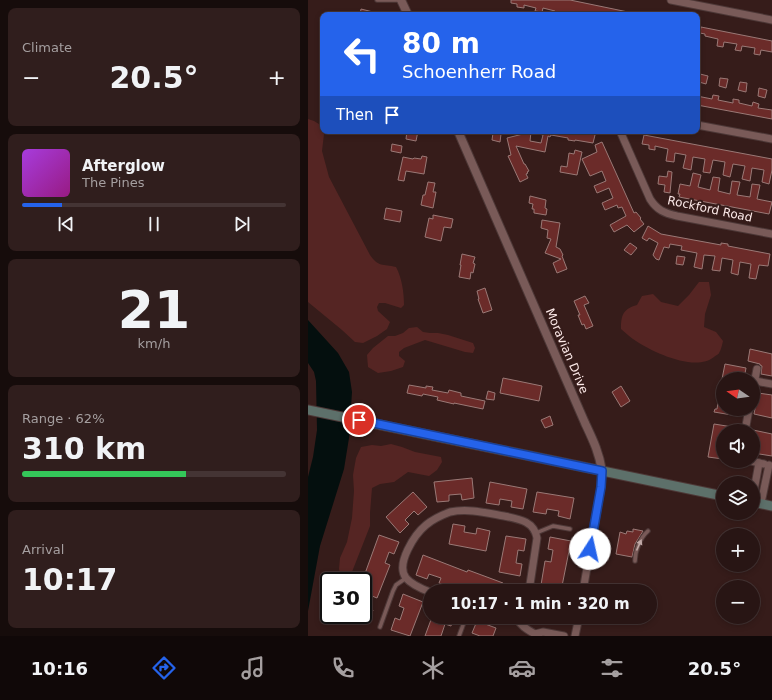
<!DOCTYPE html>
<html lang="en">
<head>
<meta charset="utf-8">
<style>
	:root { --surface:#281514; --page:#301e1d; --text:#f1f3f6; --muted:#a59fa0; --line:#443434; --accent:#2563eb }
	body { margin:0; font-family:"DejaVu Sans",sans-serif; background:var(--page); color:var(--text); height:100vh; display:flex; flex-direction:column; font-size:15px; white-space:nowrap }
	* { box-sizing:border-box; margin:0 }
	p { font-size:13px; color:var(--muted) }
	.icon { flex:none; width:22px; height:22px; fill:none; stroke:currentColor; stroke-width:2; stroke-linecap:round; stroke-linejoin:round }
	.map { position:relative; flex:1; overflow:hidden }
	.side { display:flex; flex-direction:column; gap:8px; padding:8px; background:#160c0b; width:308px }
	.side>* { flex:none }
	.guide { position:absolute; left:12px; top:12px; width:380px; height:122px; border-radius:8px; box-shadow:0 2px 6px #0003,0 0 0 1px var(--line); background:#2563eb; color:#fff; overflow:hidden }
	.needle { width:26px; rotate:283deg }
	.controls { position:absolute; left:408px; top:372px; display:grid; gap:8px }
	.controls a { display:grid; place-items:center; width:44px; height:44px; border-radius:50%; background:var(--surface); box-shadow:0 2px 6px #0003,0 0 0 1px var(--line); font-size:20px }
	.speed { position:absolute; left:12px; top:572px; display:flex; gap:8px; font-size:20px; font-weight:700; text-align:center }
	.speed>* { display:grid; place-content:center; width:52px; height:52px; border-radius:50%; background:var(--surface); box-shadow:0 2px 6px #0003,0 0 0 1px var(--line); line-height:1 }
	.speed .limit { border:2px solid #111; border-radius:6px; background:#fff; color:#111 }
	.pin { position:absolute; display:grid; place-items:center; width:34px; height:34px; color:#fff; margin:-17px; border:2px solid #fff; border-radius:50%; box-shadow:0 1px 4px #0007 }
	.me { position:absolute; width:44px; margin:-22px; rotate:10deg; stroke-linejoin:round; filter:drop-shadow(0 0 3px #0008) }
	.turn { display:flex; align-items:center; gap:14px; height:84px; padding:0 16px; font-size:18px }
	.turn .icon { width:52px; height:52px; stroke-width:2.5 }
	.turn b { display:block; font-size:28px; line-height:34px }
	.then { display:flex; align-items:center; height:38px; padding:0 16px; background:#0003; gap:8px; font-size:15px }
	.big { font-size:30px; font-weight:700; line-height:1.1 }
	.side .tile { flex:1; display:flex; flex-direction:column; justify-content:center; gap:6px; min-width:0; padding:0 14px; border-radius:8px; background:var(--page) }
	.side .dial { align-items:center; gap:0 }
	.dial b { font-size:52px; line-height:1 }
	.song { display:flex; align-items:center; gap:12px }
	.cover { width:48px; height:48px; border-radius:6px; background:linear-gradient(135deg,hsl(280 70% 55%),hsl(310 70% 35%)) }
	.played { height:4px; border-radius:2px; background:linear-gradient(90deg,var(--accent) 15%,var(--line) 15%) }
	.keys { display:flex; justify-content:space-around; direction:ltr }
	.heat { display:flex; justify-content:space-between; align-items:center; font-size:22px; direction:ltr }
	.charge { height:6px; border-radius:3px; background:linear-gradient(90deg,#34c759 62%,var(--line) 0) }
	.trip { position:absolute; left:115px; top:584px; width:234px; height:40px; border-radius:20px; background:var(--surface); box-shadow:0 2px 6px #0003,0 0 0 1px var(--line); font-weight:700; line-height:40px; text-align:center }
	.dock { display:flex; height:64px; justify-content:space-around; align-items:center; background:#100808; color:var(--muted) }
	.dock .icon { width:28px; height:28px }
	.dock .selected { color:var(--accent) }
	.dock b { font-size:18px; color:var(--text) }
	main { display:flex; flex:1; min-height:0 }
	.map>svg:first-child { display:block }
</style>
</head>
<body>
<main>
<section class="side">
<div class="tile"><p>Climate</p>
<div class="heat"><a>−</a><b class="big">20.5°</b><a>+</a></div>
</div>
<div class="tile">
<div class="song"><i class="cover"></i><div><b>Afterglow</b><p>The Pines</p></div></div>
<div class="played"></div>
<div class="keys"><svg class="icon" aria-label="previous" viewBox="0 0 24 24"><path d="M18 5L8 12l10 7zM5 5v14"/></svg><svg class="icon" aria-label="pause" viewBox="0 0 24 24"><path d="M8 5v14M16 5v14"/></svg><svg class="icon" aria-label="next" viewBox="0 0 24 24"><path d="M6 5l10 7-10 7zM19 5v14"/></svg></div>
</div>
<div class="tile dial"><b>21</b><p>km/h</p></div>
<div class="tile"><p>Range · 62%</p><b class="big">310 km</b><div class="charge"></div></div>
<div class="tile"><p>Arrival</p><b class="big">10:17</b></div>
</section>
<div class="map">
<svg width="464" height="636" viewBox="0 0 464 636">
	<rect width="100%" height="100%" fill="#361c1a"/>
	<!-- green -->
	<g fill="#552523">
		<path d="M 0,119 L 6,121 L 14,126 L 16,134 L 14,151 L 21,177 L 62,255 C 70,267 75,264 88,267 C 94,278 96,293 96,305 L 93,308 L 77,303 L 71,303 L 69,307 L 70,311 L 82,322 L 79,329 L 69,336 L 55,343 L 47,342 L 34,330 L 0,302 Z"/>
		<path d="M 391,282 L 401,282 L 403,295 L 397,314 L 396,327 L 408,332 L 415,341 C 414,345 413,350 411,353 C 411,354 407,356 406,357 C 388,372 346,353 328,341 C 323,338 318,333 313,329 C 313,315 315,309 329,305 L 334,296 L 345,294 L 353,302 L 370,306 L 381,295 Z"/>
		<polygon points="109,327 115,332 122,333 130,333 140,335 165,343 167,348 165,353 157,352 117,340 96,348 91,352 91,356 97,361 95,367 83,371 70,373 60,367 59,355 65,348 80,336 87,336 95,333 101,328"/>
		<polygon points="83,444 94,447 107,452 133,457 134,462 129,470 121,476 100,472 86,482 72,484 64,488 62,513 62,526 42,577 38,579 33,576 31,569 32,558 39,542 44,518 46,491 45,475 48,458 53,447 64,445 73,446"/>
	</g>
	<!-- water -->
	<polygon fill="#040f0e" points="0,320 30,353 41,372 44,392 41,438 36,469 12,546 0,611 0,477 5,457 9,430 8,381 6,372 0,363"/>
	<!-- building -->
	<g fill="#6b2b29" stroke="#9a7976">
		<polygon points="203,0 262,0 320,12 319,15 277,15 272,14 272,15 267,15 254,12 253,15 251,15 246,14 247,11 235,8 234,12 227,11 228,8 216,5 216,8 209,7 209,4 203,3"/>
		<polygon points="53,9 69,13 69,15 52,15"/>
		<polygon points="393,27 464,41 464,52 453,50 452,55 446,54 447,48 434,46 433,51 427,50 429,44 416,42 415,47 409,46 410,39 397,36 397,34 392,33"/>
		<polygon points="392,74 400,76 398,84 391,82"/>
		<polygon points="412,78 420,79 418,88 411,86"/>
		<polygon points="432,82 439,83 438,92 430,90"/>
		<polygon points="451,88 459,90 457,98 450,96"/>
		<polygon points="405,95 411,96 410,100 425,103 425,99 431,100 431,103 444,106 445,102 451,104 450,108 464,110 464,119 389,105 389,96 404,99"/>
		<polygon points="99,131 110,131 108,141 98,139"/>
		<polygon points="227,131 288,131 285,143 267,140 267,141 260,140 260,138 243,135 242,137 240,136 237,152 208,146 216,164 217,164 221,171 219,172 220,173 218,174 220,178 212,182 200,156 203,155 199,138 223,132 222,141 233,143 235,135 227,133"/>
		<polygon points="185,133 193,134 192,142 184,140"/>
		<polygon points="336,135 464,159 464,170 461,184 454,182 456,170 444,168 442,181 434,179 437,166 425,164 422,177 415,175 417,162 405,160 402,173 395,172 397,159 385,157 383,170 375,168 378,155 367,153 366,162 358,161 360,149 347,146 347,150 341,149 341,145 334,144"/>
		<polygon points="294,142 326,213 328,212 333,218 332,219 336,224 326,232 319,225 306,232 302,225 318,216 314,207 310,208 309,205 297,210 294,203 305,198 301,188 289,193 286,186 298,181 294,171 282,176 274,159 289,152 287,145"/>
		<polygon points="84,144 94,146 93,153 83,151"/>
		<polygon points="267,150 274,152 269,175 252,172 253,166 259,167 261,153 266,154"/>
		<polygon points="114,156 119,157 116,174 98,171 96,181 90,180 95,157 105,159 106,158 113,159"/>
		<polygon points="360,171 364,172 362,193 356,192 357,185 350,184 351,176 359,177"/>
		<polygon points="385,173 393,175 390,187 402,190 405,177 412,178 410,191 422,194 424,181 432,182 429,195 442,197 444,184 452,185 449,199 464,202 461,214 371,197 372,194 370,194 372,184 382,186"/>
		<polygon points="120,182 127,183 125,192 128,192 125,208 113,205 115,195 117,195"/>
		<polygon points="222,196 238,200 237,208 239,209 238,215 226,213 226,209 224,209 225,204 221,203"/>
		<polygon points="78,208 94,211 92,222 76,219"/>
		<polygon points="125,215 145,219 143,228 136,227 133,241 117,237 121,218 125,219"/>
		<polygon points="234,220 252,223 248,247 252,249 255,255 254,256 259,269 249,273 245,263 253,259 237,253 243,239 239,238 240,230 233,228"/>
		<polygon points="340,226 353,234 413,245 413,243 420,244 420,246 462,254 460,266 451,265 448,279 441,278 443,264 432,262 430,275 423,273 425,260 414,258 412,271 404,270 407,256 396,255 394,269 386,267 389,253 373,250 374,246 362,244 361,248 356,247 351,260 348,259 345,255 350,243 341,238 339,241 334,238"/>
		<polygon points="322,243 329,248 323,255 316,250"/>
		<polygon points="154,254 167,257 165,263 167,264 165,273 163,272 162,279 151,277 153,265 152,265"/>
		<polygon points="369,256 377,257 375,265 368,264"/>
		<polygon points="177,288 184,310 175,313 170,299 171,299 169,291"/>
		<polygon points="277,296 281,303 276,305 285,326 278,329 276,324 274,325 270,315 272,315 266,301"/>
		<polygon points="442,349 464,354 464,376 453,374 454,366 452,365 452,364 440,361"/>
		<polygon points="417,364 438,368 436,379 414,379"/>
		<polygon points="195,378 234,386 231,401 192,393"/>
		<polygon points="101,385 118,388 118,386 125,387 124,390 140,393 141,390 153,393 153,396 177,401 175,409 146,403 146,404 129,400 130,397 115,394 114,396 99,393"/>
		<polygon points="313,386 322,401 313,407 304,392"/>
		<polygon points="180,391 187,393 186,400 178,399"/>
		<polygon points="412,391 415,392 415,409 431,409 430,416 406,412 407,409 409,409"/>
		<polygon points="450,393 464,395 464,418 446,414"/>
		<polygon points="242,416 245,425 237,428 233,420"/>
		<polygon points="406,424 431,428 431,431 415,431 415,459 400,457"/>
		<polygon points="445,430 464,434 464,456 445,453"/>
		<polygon points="164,478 166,498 154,500 153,494 141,495 141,501 129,502 126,482"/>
		<polygon points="182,482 219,489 215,509 203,507 204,501 192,499 191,505 178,503"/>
		<polygon points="105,492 119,507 110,515 106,511 97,520 101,524 92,533 78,517"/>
		<polygon points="229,492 266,498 262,519 250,516 251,511 239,509 238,514 225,512"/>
		<polygon points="145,524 157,526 156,532 168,534 169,528 182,531 178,551 141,544"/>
		<polygon points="325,529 335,531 327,544 324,557 308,554 312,532 318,534 319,531 325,532"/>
		<polygon points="71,535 91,542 86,554 81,552 77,563 82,565 69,598 64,596 60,608 65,610 61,622 45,616 55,615 55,579"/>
		<polygon points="198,536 218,539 216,551 210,550 208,563 214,564 212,576 191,572"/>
		<polygon points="242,537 263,541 253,591 232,591 237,561 243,562 245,550 240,549"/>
		<polygon points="115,555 159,572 160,570 195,583 192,591 156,591 143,586 143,588 131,583 133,578 121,574 119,579 108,575"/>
		<polygon points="95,594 115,602 102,636 83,630 87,618 92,620 96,608 91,606"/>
		<polygon points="124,617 146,617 143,626 137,624 133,636 117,636"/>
		<polygon points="227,617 248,617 247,624 227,620"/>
		<polygon points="169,621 188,628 185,636 172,636 164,633"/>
	</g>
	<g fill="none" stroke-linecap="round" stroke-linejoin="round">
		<!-- service casing -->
		<g stroke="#4d3837" stroke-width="5.5">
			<g id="service">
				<polyline points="69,0 92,0"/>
				<polyline points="228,533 245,526 262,529"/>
				<path d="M 327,561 C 327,551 332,538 340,531"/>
				<polyline points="72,627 85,591 88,585 98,578"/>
				<polyline points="151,636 158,617"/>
			</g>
		</g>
		<!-- minor casing -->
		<g stroke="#4d3837" stroke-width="9">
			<g id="minor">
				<polyline points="363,0 464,20"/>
				<polyline points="389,125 464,139"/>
				<path d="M 312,131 L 342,199 C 349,210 356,213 369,216 L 464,234"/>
				<polyline points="447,381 464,384"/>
				<polyline points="445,389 449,369"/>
				<polyline points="437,431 441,409"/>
				<polyline points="443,461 456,464"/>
				<polyline points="445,496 451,463"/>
				<polyline points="453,503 461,465"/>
				<polyline points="275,591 293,487 294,471"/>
				<path d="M 122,592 C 114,589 104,585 98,578 C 87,564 107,534 118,525 C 125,519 134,515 142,512 C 160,508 179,513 196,516 C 211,519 226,521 229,538 L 221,591"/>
				<path d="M 208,617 C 213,626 218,629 227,634"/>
				<polyline points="229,636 227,634 235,632 256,636"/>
				<polyline points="267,636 271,617"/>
			</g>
		</g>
		<!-- tertiary casing -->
		<g stroke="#4d3837" stroke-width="10">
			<g id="tertiary">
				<polyline points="93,0 100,15"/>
				<path d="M 150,131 L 277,423 C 285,440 291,452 294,471"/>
			</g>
		</g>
		<!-- secondary casing -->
		<g stroke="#4d3837" stroke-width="11">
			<g id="secondary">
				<polyline points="0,410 415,496"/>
				<polyline points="445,502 464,506"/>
			</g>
		</g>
		<!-- service -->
		<use href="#service" stroke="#795a58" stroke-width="3.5"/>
		<!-- minor -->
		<use href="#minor" stroke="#795a58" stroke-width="7"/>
		<!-- tertiary -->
		<use href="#tertiary" stroke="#795a58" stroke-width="8"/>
		<!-- secondary -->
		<use href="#secondary" stroke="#5d706a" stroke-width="9"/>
	</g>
	<!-- one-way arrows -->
	<defs><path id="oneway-solid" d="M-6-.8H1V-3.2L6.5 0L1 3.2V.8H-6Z"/></defs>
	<use fill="#c1a9a7" href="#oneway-solid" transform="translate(331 545) rotate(-66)"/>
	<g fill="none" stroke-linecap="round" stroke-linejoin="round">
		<!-- route casing -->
		<g stroke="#184099" stroke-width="10">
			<polyline id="route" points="51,420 294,471 293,487 282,549"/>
		</g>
		<!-- route -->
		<use href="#route" stroke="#2563eb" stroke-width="7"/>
	</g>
	<g text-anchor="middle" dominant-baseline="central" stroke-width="4" stroke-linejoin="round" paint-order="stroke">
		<!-- street labels -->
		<g font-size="12" fill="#fce9e8" stroke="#361c1a">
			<text transform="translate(402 209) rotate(12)">Rockford Road</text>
			<text transform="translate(259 351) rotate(67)">Moravian Drive</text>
		</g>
	</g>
</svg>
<div class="controls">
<a><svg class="needle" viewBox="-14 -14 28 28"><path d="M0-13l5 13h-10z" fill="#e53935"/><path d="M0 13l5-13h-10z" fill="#a59fa0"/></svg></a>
<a><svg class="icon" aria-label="sound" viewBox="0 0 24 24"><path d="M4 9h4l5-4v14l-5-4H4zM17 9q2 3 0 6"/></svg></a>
<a><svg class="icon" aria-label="layers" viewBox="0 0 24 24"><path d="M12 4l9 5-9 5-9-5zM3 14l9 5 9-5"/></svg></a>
<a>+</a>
<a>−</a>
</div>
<div class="speed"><div class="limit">30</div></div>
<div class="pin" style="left:51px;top:420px;background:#d93025"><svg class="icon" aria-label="arrive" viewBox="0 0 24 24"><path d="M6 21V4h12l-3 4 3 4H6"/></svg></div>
<svg class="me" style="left:282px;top:549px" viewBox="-20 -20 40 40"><circle r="19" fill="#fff"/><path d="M0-13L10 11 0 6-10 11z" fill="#2563eb"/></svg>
<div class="trip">10:17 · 1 min · 320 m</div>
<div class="guide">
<div class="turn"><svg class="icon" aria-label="left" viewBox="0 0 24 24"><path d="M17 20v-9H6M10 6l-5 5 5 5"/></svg><div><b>80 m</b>Schoenherr Road</div></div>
<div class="then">Then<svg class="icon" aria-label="arrive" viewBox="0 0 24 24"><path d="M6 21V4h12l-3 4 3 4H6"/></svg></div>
</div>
</div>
</main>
<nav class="dock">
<b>10:16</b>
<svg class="icon selected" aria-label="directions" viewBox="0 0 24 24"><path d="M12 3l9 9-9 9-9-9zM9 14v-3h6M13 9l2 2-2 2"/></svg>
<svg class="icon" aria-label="music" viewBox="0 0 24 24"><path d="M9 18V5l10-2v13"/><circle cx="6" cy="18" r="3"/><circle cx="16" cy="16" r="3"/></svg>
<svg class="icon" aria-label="phone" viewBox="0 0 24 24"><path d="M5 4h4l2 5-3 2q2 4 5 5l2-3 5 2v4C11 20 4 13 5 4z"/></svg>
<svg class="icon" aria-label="climate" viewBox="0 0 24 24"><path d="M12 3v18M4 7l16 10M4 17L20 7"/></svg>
<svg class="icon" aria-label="car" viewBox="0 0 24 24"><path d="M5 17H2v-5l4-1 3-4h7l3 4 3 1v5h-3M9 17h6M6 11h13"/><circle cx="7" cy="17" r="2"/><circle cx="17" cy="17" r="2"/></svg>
<svg class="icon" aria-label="filters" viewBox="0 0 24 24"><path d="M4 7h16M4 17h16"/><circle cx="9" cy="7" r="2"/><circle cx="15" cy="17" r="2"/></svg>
<b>20.5°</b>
</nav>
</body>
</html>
